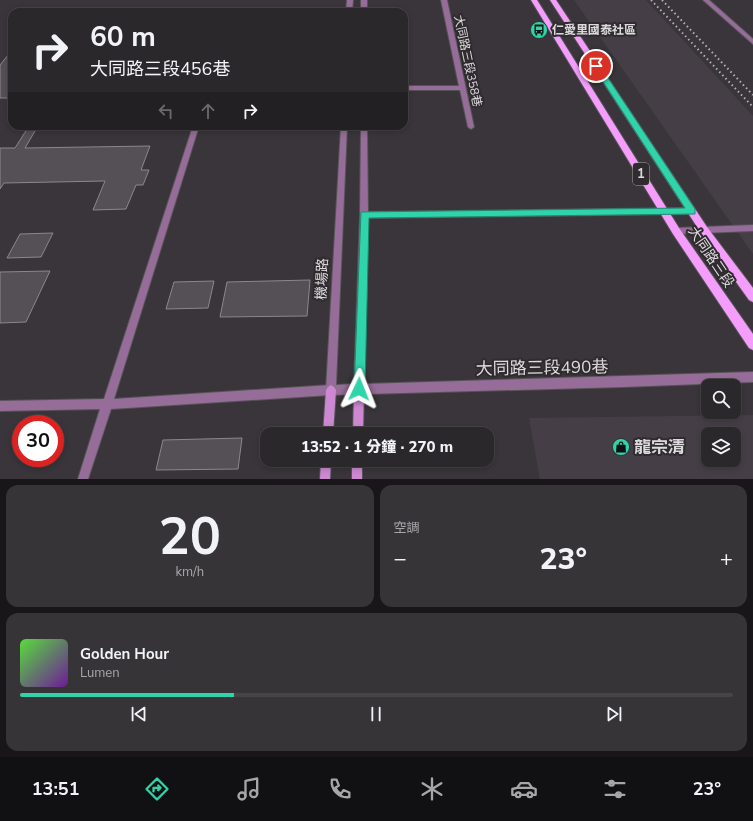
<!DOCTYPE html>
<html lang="zh-TW">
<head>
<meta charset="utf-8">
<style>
	:root { --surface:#2b282c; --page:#373438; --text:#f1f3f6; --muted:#a6a6a9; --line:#474448; --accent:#30d4aa }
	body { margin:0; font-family:"Nunito Sans","Noto Sans TC",sans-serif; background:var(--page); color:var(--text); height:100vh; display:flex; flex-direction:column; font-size:15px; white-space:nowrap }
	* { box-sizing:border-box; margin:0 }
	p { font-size:13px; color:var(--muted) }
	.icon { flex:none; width:22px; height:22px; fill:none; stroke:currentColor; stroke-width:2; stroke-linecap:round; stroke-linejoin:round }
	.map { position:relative; height:479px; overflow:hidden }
	.sheet { display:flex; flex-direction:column; gap:6px; padding:6px; background:#181618; flex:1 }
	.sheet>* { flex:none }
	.top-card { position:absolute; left:8px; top:8px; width:400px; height:122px; border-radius:12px; box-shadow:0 2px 6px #0003,0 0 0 1px var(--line); background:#2b282c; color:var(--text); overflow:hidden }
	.buttons { position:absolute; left:701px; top:379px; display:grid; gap:8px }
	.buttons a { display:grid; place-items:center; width:40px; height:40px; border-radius:8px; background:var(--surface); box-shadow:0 2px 6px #0003,0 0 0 1px var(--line); font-size:20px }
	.speed { position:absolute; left:12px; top:415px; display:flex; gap:8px; font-size:20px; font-weight:700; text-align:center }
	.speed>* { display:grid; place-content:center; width:52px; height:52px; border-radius:50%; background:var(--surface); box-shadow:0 2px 6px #0003,0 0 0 1px var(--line); line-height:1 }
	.speed .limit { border:6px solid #d22; background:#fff; color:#111 }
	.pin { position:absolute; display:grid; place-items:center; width:34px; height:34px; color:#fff; margin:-17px; border:2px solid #fff; border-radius:50%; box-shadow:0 1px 4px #0007 }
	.me { position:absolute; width:44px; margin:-22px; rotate:2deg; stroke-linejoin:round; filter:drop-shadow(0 0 3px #0008) }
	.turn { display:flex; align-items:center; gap:14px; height:84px; padding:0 16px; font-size:18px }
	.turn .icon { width:52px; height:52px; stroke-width:2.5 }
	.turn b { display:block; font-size:28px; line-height:34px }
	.lanes { display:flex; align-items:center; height:38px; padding:0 16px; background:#0003; justify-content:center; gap:20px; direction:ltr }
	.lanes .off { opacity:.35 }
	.big { font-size:30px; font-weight:800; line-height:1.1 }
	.sheet .tile { flex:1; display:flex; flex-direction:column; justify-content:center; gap:6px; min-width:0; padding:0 14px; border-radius:12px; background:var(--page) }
	.sheet .dial { align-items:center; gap:0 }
	.dial b { font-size:52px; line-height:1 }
	.song { display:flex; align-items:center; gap:12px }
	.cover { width:48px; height:48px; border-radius:6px; background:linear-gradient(135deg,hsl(110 70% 55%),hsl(280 70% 35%)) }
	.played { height:4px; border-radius:2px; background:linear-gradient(90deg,var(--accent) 30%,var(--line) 30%) }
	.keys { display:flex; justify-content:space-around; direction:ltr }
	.heat { display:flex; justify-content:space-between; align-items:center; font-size:22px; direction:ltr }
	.sheet .tiles { flex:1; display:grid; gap:6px; grid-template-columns:1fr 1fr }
	.tile:last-child { grid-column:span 2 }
	.trip { position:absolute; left:260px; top:427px; width:234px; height:40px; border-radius:12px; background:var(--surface); box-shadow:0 2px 6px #0003,0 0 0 1px var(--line); font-weight:800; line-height:40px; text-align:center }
	.menu { display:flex; height:64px; justify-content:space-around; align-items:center; background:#111012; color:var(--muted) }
	.menu .icon { width:28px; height:28px }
	.menu .active { color:var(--accent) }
	.menu b { font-size:18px; color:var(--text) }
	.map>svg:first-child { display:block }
</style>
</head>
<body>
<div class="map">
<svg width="753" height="479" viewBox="0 0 753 479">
	<rect width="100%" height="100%" fill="#39353a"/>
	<!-- built -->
	<g fill="#463e47" fill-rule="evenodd">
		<polygon points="574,0 646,0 753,116 753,254"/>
		<path d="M 753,415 L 753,479 L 540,479 L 529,418 ZM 708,434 L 734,434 L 734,460 L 708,460 Z"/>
	</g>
	<!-- building -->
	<g fill="#555055" stroke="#8c878c">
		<polygon points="9,54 12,54 12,98 0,98 0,65"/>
		<polygon points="29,126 38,126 25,148 150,146 141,170 149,170 143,185 136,185 126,209 93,210 105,181 4,183 0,189 0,148 15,148"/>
		<polygon points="53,233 41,257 7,258 20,234"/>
		<polygon points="50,271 26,322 0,323 0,272"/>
		<polygon points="310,280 307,316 220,317 227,282"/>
		<polygon points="214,281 208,308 166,309 174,282"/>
		<polygon points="242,438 238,469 156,470 163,440"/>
	</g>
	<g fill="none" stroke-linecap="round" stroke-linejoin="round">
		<!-- lane casing -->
		<g stroke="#565357" stroke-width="2">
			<g id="lane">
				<polygon points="441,0 447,0 474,127 471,129 468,127 460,90 404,90 404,86 459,86"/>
				<polygon points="193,126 199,126 114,399 331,385 334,387 336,390 334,393 331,395 111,409 88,479 78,479 100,409 0,411 0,401 104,399"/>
				<polygon points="692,208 696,211 692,214 364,218 360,215 364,212"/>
				<polygon points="753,225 753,231 676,234 673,233 672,231 673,229 676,228"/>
			</g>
		</g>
		<!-- street casing -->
		<g stroke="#565357" stroke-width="2">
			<g id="street">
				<polygon points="347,0 353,0 352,12 346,12"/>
				<rect x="361" y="0" width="6" height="12"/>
				<polygon points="703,0 709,0 753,39 753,44"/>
				<polygon points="341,126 347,126 336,385 354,384 360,215 361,126 367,126 368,215 364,384 753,372 753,382 623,387 331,395 328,393 326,390"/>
			</g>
		</g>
		<!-- secondary casing -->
		<g stroke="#565357" stroke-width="2">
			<g id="secondary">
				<polygon points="359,384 362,386 364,389 363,434 353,434 354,389 356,386"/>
				<polygon points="331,385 334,387 336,390 333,434 323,434 326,390 328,387"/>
				<polygon points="321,460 331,460 330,479 320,479"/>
				<rect x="352" y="460" width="10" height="19"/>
			</g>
		</g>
		<!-- primary casing -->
		<g stroke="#565357" stroke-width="2">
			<g id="primary">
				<polygon points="531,0 537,0 679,228 753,334 753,350 749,348 673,234"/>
				<polygon points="550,0 556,0 707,227 753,288 753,302 749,300 701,233"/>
			</g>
		</g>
		<!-- lane -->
		<use href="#lane" fill="#966c99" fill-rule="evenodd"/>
		<!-- street -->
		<use href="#street" fill="#966c99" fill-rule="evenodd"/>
		<!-- secondary -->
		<use href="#secondary" fill="#cc88d1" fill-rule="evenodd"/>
		<!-- primary -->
		<use href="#primary" fill="#f59dfc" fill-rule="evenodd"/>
		<!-- rail -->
		<g stroke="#b4b1b4" stroke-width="2" stroke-dasharray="1.5 3" stroke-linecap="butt">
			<polyline points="651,0 753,107"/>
			<polyline points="662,0 753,95"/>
		</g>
	</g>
	<!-- route -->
	<polygon fill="#30d4aa" stroke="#1f8a6e" points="594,65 600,66 695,209 695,214 369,218 365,389 363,393 359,394 355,393 354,389 361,212 685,208 593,66"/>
	<!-- icons -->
	<defs>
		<g id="bus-disc" transform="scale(0.9)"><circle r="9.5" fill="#30d4aa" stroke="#2f2b2f"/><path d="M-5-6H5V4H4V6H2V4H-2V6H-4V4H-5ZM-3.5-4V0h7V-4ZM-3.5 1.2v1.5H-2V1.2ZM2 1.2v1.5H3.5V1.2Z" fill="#111"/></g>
		<g id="shop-disc" transform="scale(0.9)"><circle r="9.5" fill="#30d4aa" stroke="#2f2b2f"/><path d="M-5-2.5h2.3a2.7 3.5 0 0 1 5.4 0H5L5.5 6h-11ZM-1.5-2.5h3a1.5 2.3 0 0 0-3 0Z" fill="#111"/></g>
	</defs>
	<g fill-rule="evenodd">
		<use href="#bus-disc" x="539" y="30"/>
		<use href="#shop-disc" x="621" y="447"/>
	</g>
	<g text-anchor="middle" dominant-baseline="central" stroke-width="4" stroke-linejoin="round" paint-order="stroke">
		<!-- far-poi labels -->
		<g font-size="12" font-weight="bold" fill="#dcdadc" stroke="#2f2b2f" text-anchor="start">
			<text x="552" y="30">仁愛里國泰社區</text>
		</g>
		<!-- far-street labels -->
		<g font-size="12" fill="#dcdadc" stroke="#2f2b2f">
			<text transform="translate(468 61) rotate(78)">大同路三段358巷</text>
		</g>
		<!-- shield labels -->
		<rect fill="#2f2b2f" stroke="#a8a6a8" stroke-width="1" x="633" y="163" width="16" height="22" rx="3"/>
		<g font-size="13" font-weight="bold" fill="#dcdadc">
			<text x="641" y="174">1</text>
		</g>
		<!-- street labels -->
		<g font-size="14" fill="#dcdadc" stroke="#2f2b2f">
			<text transform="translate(711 257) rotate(56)">大同路三段</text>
			<text transform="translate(322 279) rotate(-87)">機場路</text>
		</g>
		<!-- near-street labels -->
		<g font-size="17" fill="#dcdadc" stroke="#2f2b2f">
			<text transform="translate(542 368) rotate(-1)">大同路三段490巷</text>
		</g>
		<!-- near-poi labels -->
		<g font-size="17" font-weight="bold" fill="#dcdadc" stroke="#2f2b2f" text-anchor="start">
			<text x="634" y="447">龍宗清</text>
		</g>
	</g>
</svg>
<div class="buttons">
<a><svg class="icon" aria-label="search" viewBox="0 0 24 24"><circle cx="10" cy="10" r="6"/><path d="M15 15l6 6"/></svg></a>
<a><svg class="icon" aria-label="layers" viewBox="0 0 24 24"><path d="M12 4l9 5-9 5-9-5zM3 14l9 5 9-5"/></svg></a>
</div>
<div class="speed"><div class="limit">30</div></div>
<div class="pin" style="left:596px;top:66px;background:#d93025"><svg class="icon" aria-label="arrive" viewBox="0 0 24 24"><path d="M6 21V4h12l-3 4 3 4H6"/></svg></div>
<svg class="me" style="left:359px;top:389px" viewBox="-20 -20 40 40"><path d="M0-17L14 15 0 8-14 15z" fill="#30d4aa" stroke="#fff" stroke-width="4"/></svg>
<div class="trip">13:52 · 1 分鐘 · 270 m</div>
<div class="top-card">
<div class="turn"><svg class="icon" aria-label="right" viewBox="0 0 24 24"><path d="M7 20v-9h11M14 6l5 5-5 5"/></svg><div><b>60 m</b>大同路三段456巷</div></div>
<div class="lanes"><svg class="icon off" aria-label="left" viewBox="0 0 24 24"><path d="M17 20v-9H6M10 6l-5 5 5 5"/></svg><svg class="icon off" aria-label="ahead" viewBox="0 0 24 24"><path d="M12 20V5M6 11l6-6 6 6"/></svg><svg class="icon" aria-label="right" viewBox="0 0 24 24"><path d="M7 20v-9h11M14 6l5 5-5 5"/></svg></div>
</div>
</div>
<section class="sheet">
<div class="tiles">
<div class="tile dial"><b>20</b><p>km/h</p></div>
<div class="tile"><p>空調</p>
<div class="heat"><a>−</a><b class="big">23°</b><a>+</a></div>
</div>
<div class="tile">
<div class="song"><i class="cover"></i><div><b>Golden Hour</b><p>Lumen</p></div></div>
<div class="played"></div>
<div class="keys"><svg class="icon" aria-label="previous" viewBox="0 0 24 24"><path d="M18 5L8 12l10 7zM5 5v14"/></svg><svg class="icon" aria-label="pause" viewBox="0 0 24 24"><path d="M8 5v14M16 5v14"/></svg><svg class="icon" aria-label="next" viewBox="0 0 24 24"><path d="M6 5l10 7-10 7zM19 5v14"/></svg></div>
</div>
</div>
</section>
<nav class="menu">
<b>13:51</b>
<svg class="icon active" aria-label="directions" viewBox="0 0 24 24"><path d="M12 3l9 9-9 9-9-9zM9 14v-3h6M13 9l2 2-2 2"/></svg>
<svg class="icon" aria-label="music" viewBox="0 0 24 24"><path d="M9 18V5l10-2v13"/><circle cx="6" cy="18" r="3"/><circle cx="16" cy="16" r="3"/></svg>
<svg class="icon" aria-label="phone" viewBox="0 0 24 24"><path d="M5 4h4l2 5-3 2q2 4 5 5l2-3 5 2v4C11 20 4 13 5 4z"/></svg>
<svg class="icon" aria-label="climate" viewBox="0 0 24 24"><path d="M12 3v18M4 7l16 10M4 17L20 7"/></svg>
<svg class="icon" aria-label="car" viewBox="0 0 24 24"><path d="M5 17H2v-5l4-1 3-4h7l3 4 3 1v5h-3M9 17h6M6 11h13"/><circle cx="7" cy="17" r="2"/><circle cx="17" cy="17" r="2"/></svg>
<svg class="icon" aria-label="filters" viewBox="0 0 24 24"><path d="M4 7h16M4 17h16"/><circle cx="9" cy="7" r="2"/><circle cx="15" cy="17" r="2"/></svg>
<b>23°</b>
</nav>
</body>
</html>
